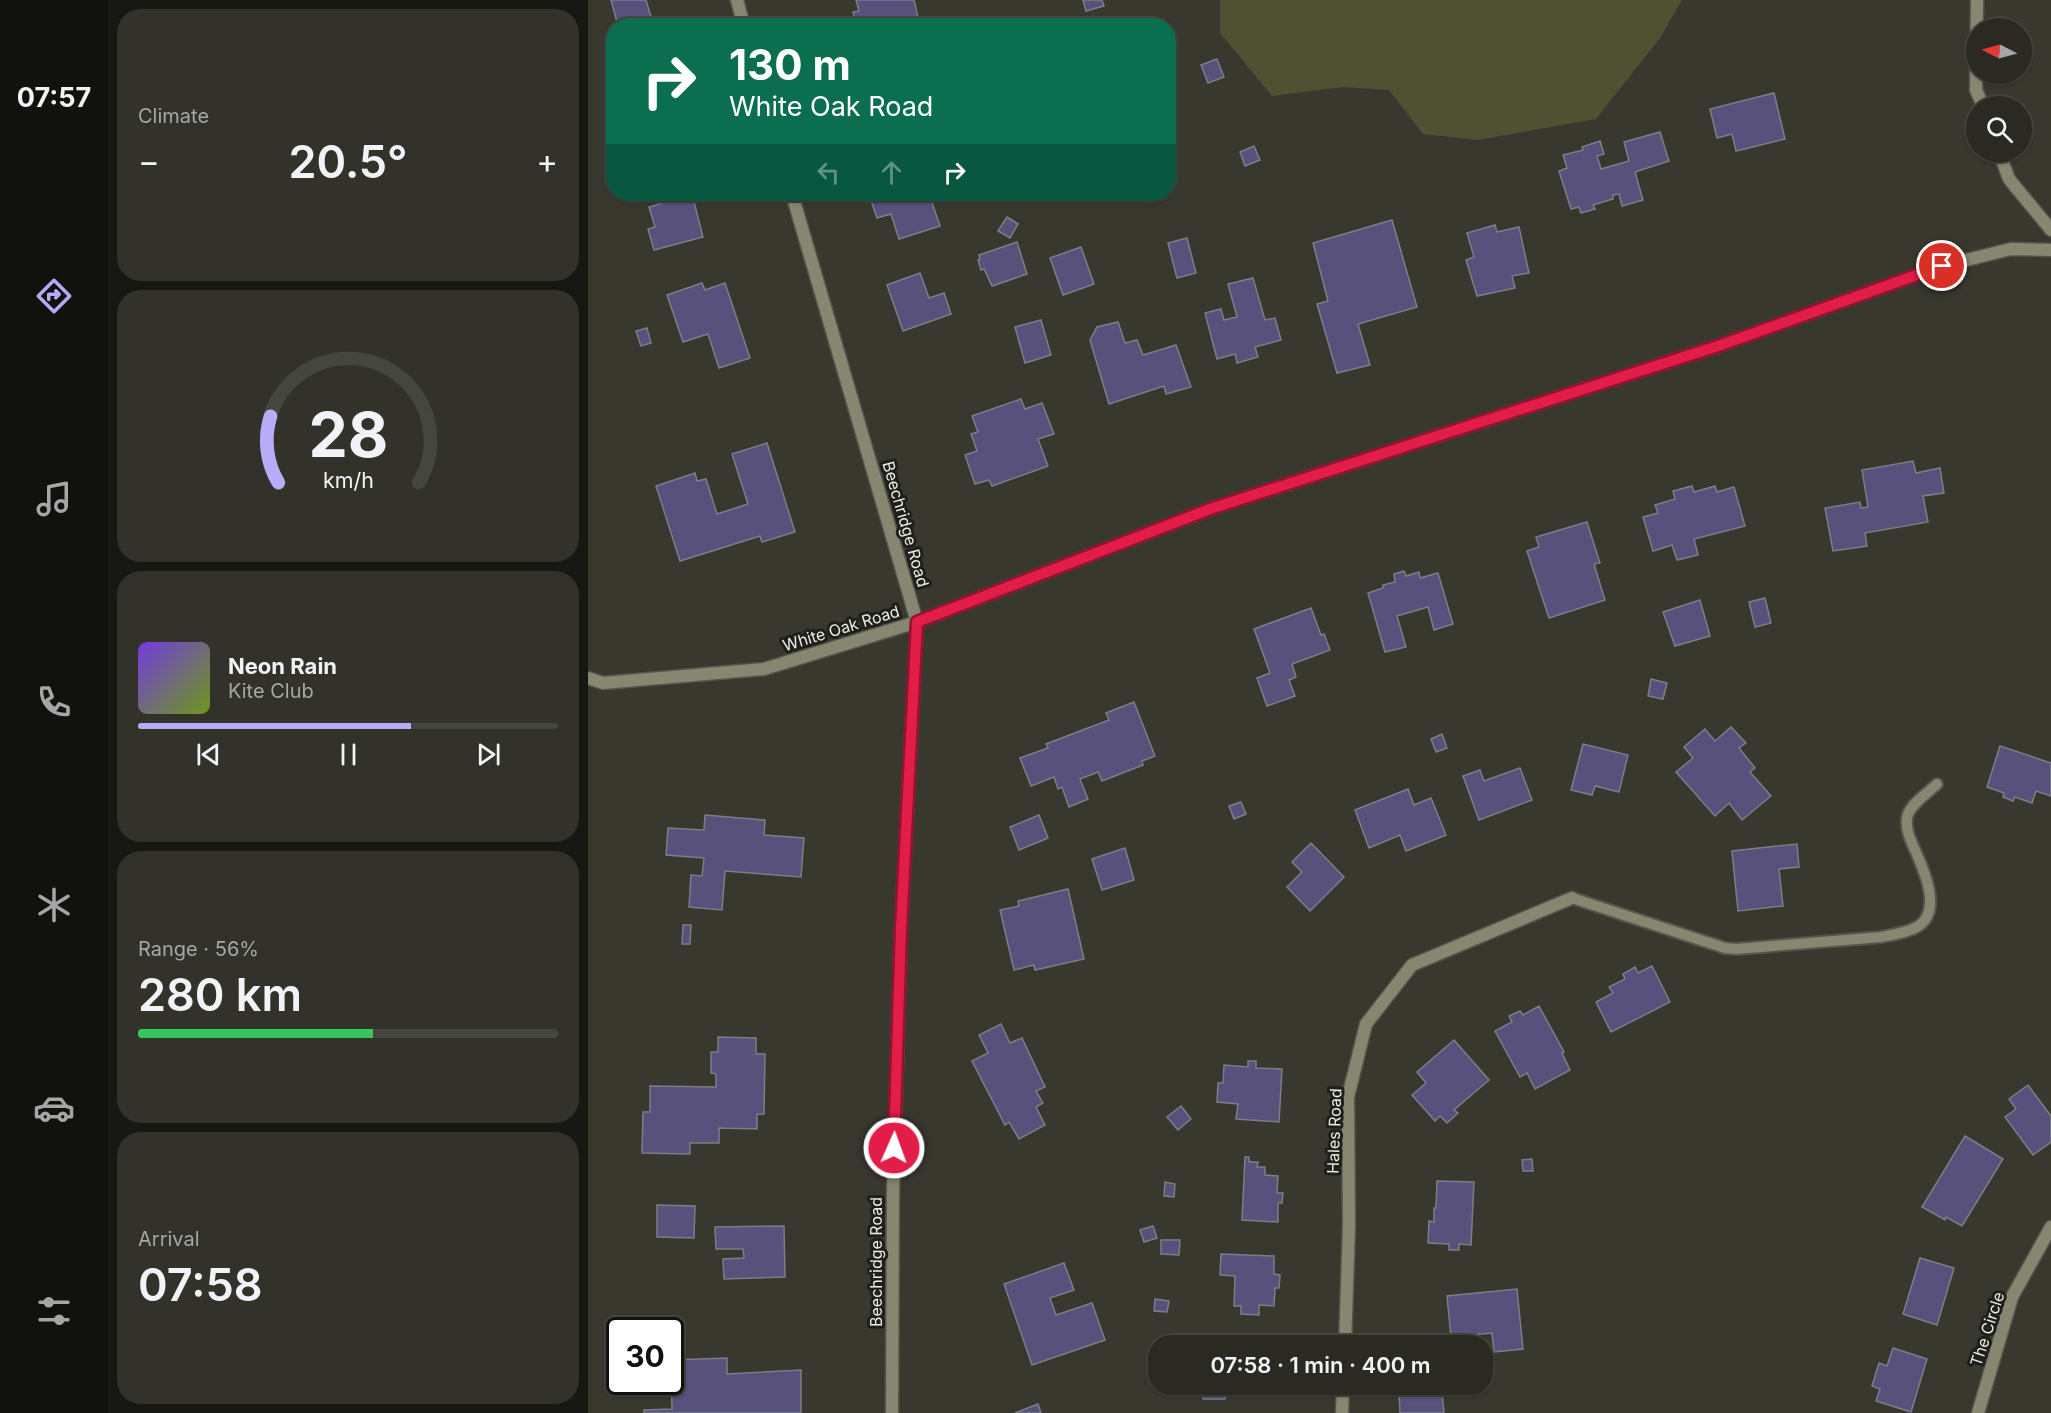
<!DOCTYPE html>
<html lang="en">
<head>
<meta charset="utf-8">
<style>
	:root { --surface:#2a2a23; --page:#32322b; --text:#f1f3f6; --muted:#a5a7a6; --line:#464641; --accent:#b6acf8 }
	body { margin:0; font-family:Inter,sans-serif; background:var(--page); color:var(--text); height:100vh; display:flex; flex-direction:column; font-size:22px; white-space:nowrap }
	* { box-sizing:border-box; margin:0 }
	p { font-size:20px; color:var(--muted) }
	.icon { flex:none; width:33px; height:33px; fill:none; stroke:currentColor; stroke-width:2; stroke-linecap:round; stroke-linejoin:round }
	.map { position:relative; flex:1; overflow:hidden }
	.side { display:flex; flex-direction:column; gap:9px; padding:9px; background:#171713; width:480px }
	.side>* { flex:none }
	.hud { position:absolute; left:18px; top:18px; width:570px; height:183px; border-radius:24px; box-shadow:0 2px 4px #0004,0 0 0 2px var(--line); background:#0b6e4f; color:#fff; overflow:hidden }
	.needle { width:39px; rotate:276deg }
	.tools { position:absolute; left:1378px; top:18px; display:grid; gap:12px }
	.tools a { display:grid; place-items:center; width:66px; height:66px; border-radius:50%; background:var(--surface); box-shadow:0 2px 4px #0004,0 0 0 2px var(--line); font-size:30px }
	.speed { position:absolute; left:18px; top:1317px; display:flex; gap:12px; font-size:30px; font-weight:700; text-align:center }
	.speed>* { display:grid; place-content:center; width:78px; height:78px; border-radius:50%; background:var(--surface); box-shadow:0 2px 4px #0004,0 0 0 2px var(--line); line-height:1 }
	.speed .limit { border:3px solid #111; border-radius:9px; background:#fff; color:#111 }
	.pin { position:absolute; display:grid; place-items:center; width:51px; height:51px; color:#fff; margin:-26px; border:3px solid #fff; border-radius:50%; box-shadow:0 2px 6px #0007 }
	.me { position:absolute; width:66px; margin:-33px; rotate:2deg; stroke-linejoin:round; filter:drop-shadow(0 0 4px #0008) }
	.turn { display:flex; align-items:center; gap:21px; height:126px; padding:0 24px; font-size:27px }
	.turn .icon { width:78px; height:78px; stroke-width:2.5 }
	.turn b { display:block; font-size:42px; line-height:51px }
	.lanes { display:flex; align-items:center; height:57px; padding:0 24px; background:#0003; justify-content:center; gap:30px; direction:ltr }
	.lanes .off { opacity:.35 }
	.big { font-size:45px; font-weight:600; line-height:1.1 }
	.side .widget { flex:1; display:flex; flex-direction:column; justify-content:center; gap:9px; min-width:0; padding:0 21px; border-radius:24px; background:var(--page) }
	.side .dial { align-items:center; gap:0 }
	.dial svg { height:156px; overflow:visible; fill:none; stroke:var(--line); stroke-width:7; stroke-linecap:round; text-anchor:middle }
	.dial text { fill:var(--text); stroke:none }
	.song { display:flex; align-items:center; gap:18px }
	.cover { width:72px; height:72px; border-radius:9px; background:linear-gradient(135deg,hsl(260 70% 55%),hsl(80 70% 35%)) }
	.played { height:6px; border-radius:3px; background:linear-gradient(90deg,var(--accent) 65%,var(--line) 65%) }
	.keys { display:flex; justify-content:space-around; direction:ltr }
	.heat { display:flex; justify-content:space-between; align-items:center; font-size:33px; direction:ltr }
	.charge { height:9px; border-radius:4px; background:linear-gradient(90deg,#34c759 56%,var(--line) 0) }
	.trip { position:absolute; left:560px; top:1335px; width:345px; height:60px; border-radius:24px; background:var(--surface); box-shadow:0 2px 4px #0004,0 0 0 2px var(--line); font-weight:600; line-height:60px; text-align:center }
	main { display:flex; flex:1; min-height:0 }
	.menu { display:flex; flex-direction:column; width:108px; justify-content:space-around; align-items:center; background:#11110e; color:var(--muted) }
	.menu .icon { width:42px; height:42px }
	.menu .active { color:var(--accent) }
	.menu b { font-size:27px; color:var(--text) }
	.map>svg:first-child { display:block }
</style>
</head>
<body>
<main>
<nav class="menu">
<b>07:57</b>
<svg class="icon active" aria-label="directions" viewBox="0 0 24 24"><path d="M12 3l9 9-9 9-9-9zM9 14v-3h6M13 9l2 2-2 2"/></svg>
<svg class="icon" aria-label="music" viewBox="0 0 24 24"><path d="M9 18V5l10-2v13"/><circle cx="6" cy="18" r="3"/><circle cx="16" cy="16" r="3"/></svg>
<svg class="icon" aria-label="phone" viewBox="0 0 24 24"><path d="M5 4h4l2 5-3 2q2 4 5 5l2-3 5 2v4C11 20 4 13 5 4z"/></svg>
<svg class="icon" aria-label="climate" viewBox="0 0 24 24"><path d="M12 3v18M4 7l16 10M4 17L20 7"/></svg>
<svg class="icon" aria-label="car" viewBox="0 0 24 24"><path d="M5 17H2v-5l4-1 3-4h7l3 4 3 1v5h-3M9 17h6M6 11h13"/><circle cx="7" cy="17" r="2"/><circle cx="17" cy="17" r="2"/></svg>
<svg class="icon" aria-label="filters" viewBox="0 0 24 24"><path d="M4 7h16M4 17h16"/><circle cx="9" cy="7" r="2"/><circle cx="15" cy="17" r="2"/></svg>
</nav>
<section class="side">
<div class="widget"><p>Climate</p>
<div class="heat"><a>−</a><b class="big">20.5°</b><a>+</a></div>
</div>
<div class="widget dial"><svg viewBox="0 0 100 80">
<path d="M14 69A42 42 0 1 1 86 69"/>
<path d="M14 69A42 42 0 0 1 10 35" stroke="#b6acf8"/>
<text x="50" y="56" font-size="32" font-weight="700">28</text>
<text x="50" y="72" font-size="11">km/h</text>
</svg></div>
<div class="widget">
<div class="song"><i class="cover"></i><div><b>Neon Rain</b><p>Kite Club</p></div></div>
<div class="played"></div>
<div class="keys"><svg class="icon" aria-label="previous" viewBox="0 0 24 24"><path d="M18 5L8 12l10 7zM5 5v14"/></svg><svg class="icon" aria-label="pause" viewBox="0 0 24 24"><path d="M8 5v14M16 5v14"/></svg><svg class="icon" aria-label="next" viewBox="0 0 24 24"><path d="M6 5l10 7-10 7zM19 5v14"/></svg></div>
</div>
<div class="widget"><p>Range · 56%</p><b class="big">280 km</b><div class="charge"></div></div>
<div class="widget"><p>Arrival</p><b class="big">07:58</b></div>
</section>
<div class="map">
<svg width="1463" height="1413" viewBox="0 0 1463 1413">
	<rect width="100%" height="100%" fill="#38382f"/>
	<!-- green -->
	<polygon fill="#505032" points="632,0 1094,0 1072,38 1008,119 890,140 835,134 801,90 755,87 684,96 632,33"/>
	<!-- building -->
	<g fill="#57517c" stroke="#7d7d87" stroke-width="1.5">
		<polygon points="23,0 58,0 64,20 43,26 30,26"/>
		<polygon points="268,0 326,0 332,26 268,26 265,12 271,11"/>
		<polygon points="495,0 514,0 516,6 498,11"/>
		<polygon points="629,59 636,77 620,83 613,65"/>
		<polygon points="1186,93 1197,139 1148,151 1144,134 1129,138 1122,109"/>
		<polygon points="1072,132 1081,161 1047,172 1055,200 1034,206 1031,194 1025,195 1025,199 1005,205 1007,209 993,213 991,207 983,209 971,171 979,168 975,155 995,150 994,147 1012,141 1016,154 1009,156 1013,169 1041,161 1036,142"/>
		<polygon points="666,146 672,160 657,166 652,152"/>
		<polygon points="69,194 104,194 115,237 66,250 60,229 67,227 61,207 72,204"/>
		<polygon points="284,194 341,194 352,226 311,239 303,214 289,218 281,195"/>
		<polygon points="419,217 430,224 422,238 410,231"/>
		<polygon points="804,220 829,307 770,324 782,365 749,373 729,304 740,301 725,243"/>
		<polygon points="907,225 909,232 931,227 941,273 924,276 927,288 889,296 878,260 886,257 879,233"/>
		<polygon points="599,238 608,273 589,278 580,243"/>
		<polygon points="429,242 439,274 404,286 396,269 393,270 390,260 392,259 391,255"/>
		<polygon points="493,247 506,284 475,295 462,258"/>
		<polygon points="332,273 341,298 356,293 363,314 315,331 299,285"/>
		<polygon points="665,278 677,320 687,318 693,340 667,347 670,357 649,363 647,354 629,359 617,313 633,309 636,320 649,317 640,284"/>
		<polygon points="114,283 117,290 137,283 162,358 131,368 120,334 95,342 79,295"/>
		<polygon points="453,320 463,355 437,363 427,327"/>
		<polygon points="530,322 537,343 549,340 555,355 588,345 603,387 578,394 576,386 521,404 502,340 509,327"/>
		<polygon points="59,328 63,343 53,346 48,331"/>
		<polygon points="433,399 437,409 454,403 466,434 450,439 460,466 404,486 401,480 387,484 377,455 389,451 383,434 390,432 384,416"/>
		<polygon points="179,443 207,532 174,542 172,536 92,561 68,486 107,473 109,481 118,479 129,514 160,504 144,454"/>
		<polygon points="1325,461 1328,473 1352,468 1356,493 1335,496 1340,522 1277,533 1279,546 1245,551 1237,508 1272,502 1273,508 1280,507 1274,470"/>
		<polygon points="1104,486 1106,492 1127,486 1129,492 1146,487 1157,526 1106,539 1110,555 1089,560 1084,545 1065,551 1055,517 1070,513 1067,505 1087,499 1085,491"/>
		<polygon points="999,522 1012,563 1006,564 1017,600 961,618 939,551 951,547 948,537"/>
		<polygon points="816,571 818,576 831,572 832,578 850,573 865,624 846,630 840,607 809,616 818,647 797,652 780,593 795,588 795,585 807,582 806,574"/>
		<polygon points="1177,598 1183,623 1167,627 1161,602"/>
		<polygon points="1112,600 1122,636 1087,646 1075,612"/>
		<polygon points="723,608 733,635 736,634 742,650 704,664 708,677 701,680 707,696 679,706 669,678 682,673 666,629"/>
		<polygon points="1063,679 1079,683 1075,699 1060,696"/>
		<polygon points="546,702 567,756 554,761 555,765 514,781 510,772 492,779 500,799 481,807 474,787 470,789 466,777 443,786 432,758 460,748 458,744 521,720 518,713"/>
		<polygon points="1143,727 1158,743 1151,748 1167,768 1162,772 1183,796 1154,820 1141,803 1127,816 1088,772 1105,758 1096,747 1117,729 1127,741"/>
		<polygon points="854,734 859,748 848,752 843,739"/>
		<polygon points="995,744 1040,755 1031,792 1007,786 1004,795 983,790"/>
		<polygon points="1412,746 1463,763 1463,796 1448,791 1444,803 1427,797 1425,801 1415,797 1416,793 1399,787"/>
		<polygon points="932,768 944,800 891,820 875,776 892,770 896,781"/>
		<polygon points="820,789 826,805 843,798 858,835 818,851 812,835 781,848 767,810"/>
		<polygon points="653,802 658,814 646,819 641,806"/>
		<polygon points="117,815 177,820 176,835 216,838 213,877 137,871 134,910 101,907 103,875 114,876 116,858 78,855 80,828 116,830"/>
		<polygon points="451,815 460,838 431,850 422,827"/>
		<polygon points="723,843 756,877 722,911 699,887 714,872 704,862"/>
		<polygon points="1209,844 1211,867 1191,869 1195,906 1150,911 1144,851"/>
		<polygon points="537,848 546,880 514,890 504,859"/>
		<polygon points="480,889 496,959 447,970 446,965 426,970 412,910 431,906 430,901"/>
		<polygon points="95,925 103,925 102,944 94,944"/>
		<polygon points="1064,966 1082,1002 1023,1032 1008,1002 1025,993 1021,987 1037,979 1035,974 1047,967 1050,973"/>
		<polygon points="951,1006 976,1052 974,1053 982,1070 947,1089 939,1073 932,1077 907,1031 924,1022 921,1016 932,1011 935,1015"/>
		<polygon points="413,1024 422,1043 434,1038 457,1087 448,1091 455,1103 448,1107 457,1125 431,1139 421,1122 417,1125 384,1061 400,1053 391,1035"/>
		<polygon points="130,1037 168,1038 168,1054 177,1054 176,1114 169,1114 169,1129 131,1128 131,1143 102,1143 102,1154 54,1153 55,1112 62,1112 62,1086 128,1087 128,1074 123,1073 123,1052 130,1052"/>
		<polygon points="866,1040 901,1080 866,1110 870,1113 859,1123 852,1116 847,1121 824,1095 838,1083 829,1072"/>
		<polygon points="660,1061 668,1061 668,1068 694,1069 691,1122 648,1119 650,1104 629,1102 630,1083 635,1083 636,1065 660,1067"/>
		<polygon points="1440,1085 1463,1116 1463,1142 1445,1155 1417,1117 1428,1109 1421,1099"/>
		<polygon points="593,1106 603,1119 590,1130 579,1117"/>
		<polygon points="1377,1136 1415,1159 1374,1226 1358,1217 1357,1220 1334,1207"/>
		<polygon points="657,1157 661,1157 661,1162 670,1162 669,1167 677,1167 677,1175 690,1176 689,1193 695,1193 694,1203 690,1203 690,1222 654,1220"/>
		<polygon points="944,1159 945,1171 935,1171 934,1160"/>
		<polygon points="849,1181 886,1182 883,1245 871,1244 871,1250 861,1250 861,1244 840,1243 841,1221 846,1222 846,1208 848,1208"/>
		<polygon points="577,1182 587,1184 586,1197 576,1196"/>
		<polygon points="69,1205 107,1206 106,1238 69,1237"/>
		<polygon points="196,1226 197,1277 136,1279 135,1259 156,1258 155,1249 128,1249 127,1227"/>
		<polygon points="565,1226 569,1238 556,1242 552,1230"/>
		<polygon points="573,1240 592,1240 591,1255 573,1254"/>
		<polygon points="633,1254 686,1256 686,1274 692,1275 691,1288 687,1288 686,1306 671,1305 671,1315 653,1314 653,1306 646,1306 647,1276 632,1275"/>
		<polygon points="1332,1258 1366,1268 1349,1325 1315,1314"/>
		<polygon points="476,1263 486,1290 462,1298 468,1315 504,1303 517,1340 444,1365 416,1284"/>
		<polygon points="929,1289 935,1349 906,1352 904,1333 863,1337 859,1296"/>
		<polygon points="567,1299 581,1301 579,1312 566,1311"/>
		<polygon points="1305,1348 1339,1359 1323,1412 1288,1401 1292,1389 1284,1386 1291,1363 1299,1366"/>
		<polygon points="139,1358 139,1374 213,1370 213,1413 56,1413 56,1410 84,1409 83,1360"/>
		<polygon points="609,1384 665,1384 665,1391 638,1391 637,1399 615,1399 615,1389 609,1389"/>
		<polygon points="854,1391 856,1413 812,1413 811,1393"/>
		<polygon points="450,1404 453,1413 427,1413"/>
	</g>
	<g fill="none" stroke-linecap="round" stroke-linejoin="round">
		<!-- service casing -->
		<g stroke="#55554c" stroke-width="14">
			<path id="service" d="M 984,898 L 1137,948 L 1148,949 L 1293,937 C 1304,935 1318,933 1329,927 C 1355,912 1336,870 1327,850 C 1322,839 1316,826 1320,814 C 1325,802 1340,793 1349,784"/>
		</g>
		<!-- minor casing -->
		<g stroke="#55554c" stroke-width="15">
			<g id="minor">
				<polyline points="149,0 156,26"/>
				<polyline points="1389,0 1388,90 1395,106"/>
				<polyline points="1411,152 1421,179 1463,230"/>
				<polyline points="204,194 329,622 313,929 305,1192 304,1413"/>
				<polyline points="757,1346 761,1226 760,1097 778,1024 824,965 984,898"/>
				<polyline points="754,1413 755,1384"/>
				<polyline points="1390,1413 1424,1297 1463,1227"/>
			</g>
		</g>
		<!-- tertiary casing -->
		<g stroke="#55554c" stroke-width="15">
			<polyline id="tertiary" points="0,678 15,683 176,669 329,622 622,509 1130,346 1354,266 1423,249 1463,250"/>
		</g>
		<!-- service -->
		<use href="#service" stroke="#868671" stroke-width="10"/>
		<!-- minor -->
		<use href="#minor" stroke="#868671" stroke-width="12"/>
		<!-- tertiary -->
		<use href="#tertiary" stroke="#868671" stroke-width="12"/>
	</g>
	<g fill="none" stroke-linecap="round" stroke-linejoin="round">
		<!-- route casing -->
		<g stroke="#92132f" stroke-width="15">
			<polyline id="route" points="306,1148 313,928 329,622 622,509 1130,346 1354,266"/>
		</g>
		<!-- route -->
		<use href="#route" stroke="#e11d48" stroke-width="10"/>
	</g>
	<g text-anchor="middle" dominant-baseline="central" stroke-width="6" stroke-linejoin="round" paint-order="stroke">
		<!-- street labels -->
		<g font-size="16" fill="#ecece6" stroke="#1f1f1b">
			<text transform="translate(318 524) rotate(74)">Beechridge Road</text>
			<text transform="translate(253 628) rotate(-17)">White Oak Road</text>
			<text transform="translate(746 1131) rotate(-88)">Hales Road</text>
			<text transform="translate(288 1262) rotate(-90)">Beechridge Road</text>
			<text transform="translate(1399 1329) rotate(-72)">The Circle</text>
		</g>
	</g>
</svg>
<div class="tools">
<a><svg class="needle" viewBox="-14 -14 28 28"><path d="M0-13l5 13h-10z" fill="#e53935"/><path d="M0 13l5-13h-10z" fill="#a5a7a6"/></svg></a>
<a><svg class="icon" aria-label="search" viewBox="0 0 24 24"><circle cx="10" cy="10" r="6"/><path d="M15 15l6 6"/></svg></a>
</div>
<div class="speed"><div class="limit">30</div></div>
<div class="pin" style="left:1354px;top:266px;background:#d93025"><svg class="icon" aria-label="arrive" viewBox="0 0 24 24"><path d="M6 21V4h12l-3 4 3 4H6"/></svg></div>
<svg class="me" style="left:306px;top:1148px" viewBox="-20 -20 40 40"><circle r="17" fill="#e11d48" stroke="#fff" stroke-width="3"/><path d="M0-11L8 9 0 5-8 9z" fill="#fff"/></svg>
<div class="trip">07:58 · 1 min · 400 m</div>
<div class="hud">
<div class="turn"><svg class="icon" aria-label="right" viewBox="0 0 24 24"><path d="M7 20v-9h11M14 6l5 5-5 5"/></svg><div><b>130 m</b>White Oak Road</div></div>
<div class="lanes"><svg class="icon off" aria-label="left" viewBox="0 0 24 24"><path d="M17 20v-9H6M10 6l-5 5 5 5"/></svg><svg class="icon off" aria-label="ahead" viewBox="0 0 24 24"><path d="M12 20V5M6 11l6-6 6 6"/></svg><svg class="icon" aria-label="right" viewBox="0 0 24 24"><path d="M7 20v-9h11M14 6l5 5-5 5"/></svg></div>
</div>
</div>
</main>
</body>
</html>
